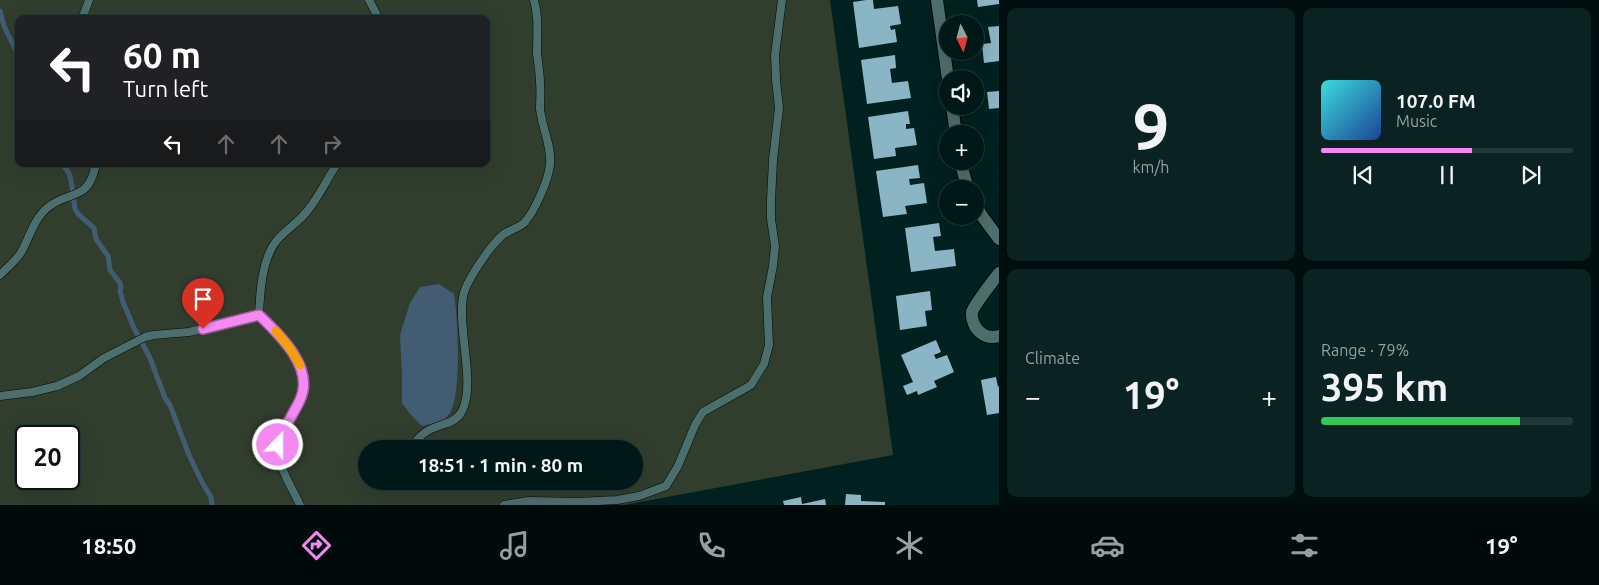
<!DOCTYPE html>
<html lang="en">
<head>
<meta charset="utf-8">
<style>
	:root { --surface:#001918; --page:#0a2221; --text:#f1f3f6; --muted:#95a0a2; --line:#223837; --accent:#f28af2 }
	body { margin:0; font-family:Ubuntu,sans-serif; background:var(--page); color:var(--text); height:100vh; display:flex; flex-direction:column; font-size:19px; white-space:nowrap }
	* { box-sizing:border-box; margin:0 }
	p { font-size:16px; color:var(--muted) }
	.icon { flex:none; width:28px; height:28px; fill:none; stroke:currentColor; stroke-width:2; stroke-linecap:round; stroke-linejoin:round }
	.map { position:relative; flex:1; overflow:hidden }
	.sheet { display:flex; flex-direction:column; gap:8px; padding:8px; background:#000e0d; width:600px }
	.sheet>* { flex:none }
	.hud { position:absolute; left:15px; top:15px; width:475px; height:152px; border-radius:10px; box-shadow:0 5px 20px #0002,0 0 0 1px var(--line); background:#202124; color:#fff; overflow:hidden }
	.needle { width:32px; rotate:174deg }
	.buttons { position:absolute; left:939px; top:15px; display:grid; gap:10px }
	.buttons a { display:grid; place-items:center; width:45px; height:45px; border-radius:50%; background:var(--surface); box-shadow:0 5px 20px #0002,0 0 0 1px var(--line); font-size:25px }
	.speed { position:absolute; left:15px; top:425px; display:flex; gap:10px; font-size:25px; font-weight:700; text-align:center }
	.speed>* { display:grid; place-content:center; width:65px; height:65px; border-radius:50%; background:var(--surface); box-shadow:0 5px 20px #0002,0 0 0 1px var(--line); line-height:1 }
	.speed .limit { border:2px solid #111; border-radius:8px; background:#fff; color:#111 }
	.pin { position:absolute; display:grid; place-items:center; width:42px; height:42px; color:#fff; margin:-51px -21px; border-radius:50% 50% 50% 0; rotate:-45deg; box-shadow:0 0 5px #0007 }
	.pin .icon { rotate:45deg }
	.me { position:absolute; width:55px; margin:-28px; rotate:22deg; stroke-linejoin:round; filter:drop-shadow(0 0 4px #0008) }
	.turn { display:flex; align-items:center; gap:18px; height:105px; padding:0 25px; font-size:22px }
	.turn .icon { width:65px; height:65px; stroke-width:2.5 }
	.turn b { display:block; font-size:35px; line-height:42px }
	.lanes { display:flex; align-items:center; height:48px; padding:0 25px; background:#0003; justify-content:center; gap:25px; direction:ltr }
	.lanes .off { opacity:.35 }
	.big { font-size:38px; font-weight:600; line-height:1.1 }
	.sheet .tile { flex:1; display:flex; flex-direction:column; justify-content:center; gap:8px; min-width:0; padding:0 18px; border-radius:10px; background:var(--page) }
	.sheet .dial { align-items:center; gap:0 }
	.dial b { font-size:65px; line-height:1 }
	.song { display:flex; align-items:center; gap:15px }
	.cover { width:60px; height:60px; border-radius:8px; background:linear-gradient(135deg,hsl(180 70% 55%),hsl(220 70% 35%)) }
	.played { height:5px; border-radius:2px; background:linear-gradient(90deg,var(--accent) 60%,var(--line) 60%) }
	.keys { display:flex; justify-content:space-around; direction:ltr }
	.heat { display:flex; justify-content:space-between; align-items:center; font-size:28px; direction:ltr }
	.charge { height:8px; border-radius:4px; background:linear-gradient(90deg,#34c759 79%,var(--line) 0) }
	.sheet .tiles { flex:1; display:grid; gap:8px; grid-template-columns:repeat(2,1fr) }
	.trip { position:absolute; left:358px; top:440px; width:285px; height:50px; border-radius:25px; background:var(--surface); box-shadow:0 5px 20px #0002,0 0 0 1px var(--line); font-weight:600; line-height:50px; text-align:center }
	.dock { display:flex; height:80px; justify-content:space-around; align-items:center; background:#000a0a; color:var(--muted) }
	.dock .icon { width:35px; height:35px }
	.dock .on { color:var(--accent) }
	.dock b { font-size:22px; color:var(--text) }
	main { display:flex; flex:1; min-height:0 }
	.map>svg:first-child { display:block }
</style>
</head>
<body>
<main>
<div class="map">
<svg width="999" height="505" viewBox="0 0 999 505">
	<rect width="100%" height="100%" fill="#002120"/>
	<!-- green -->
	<path fill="#313e2e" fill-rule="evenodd" d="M 0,0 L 830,0 L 893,455 L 624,505 L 0,505 ZM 19,19 L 486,19 L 486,164 L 19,164 ZM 26,436 L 69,436 L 69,479 L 26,479 ZM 366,449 L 634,449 L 634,481 L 366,481 Z"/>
	<!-- water -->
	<path fill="#425c74" d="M 439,284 L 454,294 C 458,318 462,394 450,413 C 444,422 432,423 422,426 L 411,415 L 402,403 L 402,377 L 400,335 L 410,303 L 420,287 Z"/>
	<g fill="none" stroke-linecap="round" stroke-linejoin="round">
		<!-- stream -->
		<g stroke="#425c74" stroke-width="5">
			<polyline points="0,11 4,26 19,57"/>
			<polyline points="62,164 69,173 71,180 75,209 78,214 94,228 96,239 108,256 110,270 120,283 121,287 120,291 123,302 134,328 150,358 165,398 170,405 189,455 203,484 211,497 212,505"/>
		</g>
	</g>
	<!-- building -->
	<g fill="#8ab5c4">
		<polygon points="866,0 873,0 874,9 898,6 901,24 890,26 891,30 895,29 897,42 859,48 853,2"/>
		<polygon points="977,0 999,0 999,4 978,7"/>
		<polygon points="999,26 999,61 984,63 982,44 991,43 988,27"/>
		<polygon points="895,55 896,68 890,69 892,83 908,81 911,98 867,104 861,60"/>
		<polygon points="999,91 999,108 989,109 987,92"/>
		<polygon points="908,111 910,124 906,124 906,129 914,128 917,145 895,148 896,156 874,159 868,117"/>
		<polygon points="918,165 920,178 909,179 910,185 924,183 927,203 905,206 907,214 883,217 876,171"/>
		<polygon points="939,223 941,236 933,237 935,251 954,249 956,266 911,272 905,228"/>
		<polygon points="930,291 932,310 925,311 927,326 900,330 896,296"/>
		<polygon points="936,340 941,352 934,355 936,359 947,355 954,372 934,381 937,387 918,395 917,391 907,395 903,386 913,382 901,355"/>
		<polygon points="996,377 998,387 999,386 999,413 987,415 981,380"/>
		<polygon points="846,494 861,495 861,501 885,502 885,505 845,505"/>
		<polygon points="801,497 802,504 825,499 826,505 784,505 783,501"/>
	</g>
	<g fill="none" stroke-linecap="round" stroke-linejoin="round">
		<!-- service casing -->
		<g stroke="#000909" stroke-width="9">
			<g id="service">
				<polyline points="369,0 379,19"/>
				<polyline points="82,19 89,0"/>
				<path d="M 0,275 C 8,267 18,259 23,249 C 30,235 35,218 47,208 C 68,190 87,202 95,168 L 92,164"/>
				<polyline points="0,396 32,392 57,386 79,376 104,358 145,337 153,335 189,332 259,315"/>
				<path d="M 411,449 C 415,441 420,435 429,430 C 440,424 454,424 461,413 C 477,386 457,330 463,297 C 465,282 492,243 504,234 C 510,230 518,228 524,223 C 535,211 548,181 550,165 C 552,146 542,128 540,109 C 540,100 541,91 540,83 C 540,73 538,63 537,53 C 537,34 539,18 534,0"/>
				<path d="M 300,505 C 292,487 276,465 279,444 C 281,427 294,414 301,399 C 315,367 280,335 259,315 C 260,292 262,258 277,240 C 287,229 299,222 308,210 C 319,196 327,179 337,164"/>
				<polyline points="504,505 528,501 578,502 617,500 639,496 666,486 678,466 695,425 703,412 751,385 764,364 769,345 767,297 773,266 775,246 771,219 771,201 773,160 779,108 776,80 775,55 782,0"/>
			</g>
		</g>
		<!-- minor casing -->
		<g stroke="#000909" stroke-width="14">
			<g id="minor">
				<polyline points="937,0 948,79"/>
				<polyline points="952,106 956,134"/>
				<polyline points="960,161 968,189"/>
				<polyline points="975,204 982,216 999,239"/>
				<path d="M 999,273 C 993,281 974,305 972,312 C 971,319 975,329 981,333 C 986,337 992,338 999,336"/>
			</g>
		</g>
		<!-- service -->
		<use href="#service" stroke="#4c6e6d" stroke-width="8"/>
		<!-- minor -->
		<use href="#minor" stroke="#4c6e6d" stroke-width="12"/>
	</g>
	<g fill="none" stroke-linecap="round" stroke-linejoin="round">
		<!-- route casing -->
		<g stroke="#9d5a9d" stroke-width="12">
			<path id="route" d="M 203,329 L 259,315 C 280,335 315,368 300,400 C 293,415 283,428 278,445"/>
		</g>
		<!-- route -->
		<use href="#route" stroke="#f28af2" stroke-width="9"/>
		<!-- slow -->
		<polyline stroke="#f59e0b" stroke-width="9" points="276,331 289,347 300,365"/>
	</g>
</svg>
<div class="buttons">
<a><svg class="needle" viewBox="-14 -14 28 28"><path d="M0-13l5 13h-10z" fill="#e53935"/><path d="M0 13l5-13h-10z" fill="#95a0a2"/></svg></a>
<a><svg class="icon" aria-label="sound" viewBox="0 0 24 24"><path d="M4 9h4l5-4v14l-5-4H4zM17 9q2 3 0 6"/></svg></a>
<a>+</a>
<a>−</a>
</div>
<div class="speed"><div class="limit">20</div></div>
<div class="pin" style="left:203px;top:329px;background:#d93025"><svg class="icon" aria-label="arrive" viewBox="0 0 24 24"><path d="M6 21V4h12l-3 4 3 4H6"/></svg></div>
<svg class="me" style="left:278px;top:445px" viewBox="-20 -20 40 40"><circle r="17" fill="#f28af2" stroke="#fff" stroke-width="3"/><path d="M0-11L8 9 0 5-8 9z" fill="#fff"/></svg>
<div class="trip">18:51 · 1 min · 80 m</div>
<div class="hud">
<div class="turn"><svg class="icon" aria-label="left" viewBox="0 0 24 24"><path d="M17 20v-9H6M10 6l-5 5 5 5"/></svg><div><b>60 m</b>Turn left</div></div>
<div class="lanes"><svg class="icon" aria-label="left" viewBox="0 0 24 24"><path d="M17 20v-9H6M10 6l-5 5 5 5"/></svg><svg class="icon off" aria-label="ahead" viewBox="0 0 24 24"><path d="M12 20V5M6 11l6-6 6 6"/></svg><svg class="icon off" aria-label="ahead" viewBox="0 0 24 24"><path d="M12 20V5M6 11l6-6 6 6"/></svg><svg class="icon off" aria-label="right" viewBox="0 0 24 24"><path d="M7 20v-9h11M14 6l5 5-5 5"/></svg></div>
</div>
</div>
<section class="sheet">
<div class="tiles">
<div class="tile dial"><b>9</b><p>km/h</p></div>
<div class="tile">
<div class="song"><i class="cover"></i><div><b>107.0 FM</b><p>Music</p></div></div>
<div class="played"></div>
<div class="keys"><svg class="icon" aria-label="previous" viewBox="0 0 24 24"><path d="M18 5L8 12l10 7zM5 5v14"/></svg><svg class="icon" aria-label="pause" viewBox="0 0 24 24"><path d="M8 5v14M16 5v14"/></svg><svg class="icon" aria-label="next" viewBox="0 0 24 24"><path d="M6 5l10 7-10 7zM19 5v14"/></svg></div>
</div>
<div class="tile"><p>Climate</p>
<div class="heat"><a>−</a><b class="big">19°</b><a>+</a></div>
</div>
<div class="tile"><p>Range · 79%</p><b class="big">395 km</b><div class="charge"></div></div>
</div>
</section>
</main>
<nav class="dock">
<b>18:50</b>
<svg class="icon on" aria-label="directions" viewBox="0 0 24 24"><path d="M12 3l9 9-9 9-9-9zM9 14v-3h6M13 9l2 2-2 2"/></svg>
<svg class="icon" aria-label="music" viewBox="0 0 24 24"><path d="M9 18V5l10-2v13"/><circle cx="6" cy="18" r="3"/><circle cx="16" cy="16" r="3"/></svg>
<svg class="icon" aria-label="phone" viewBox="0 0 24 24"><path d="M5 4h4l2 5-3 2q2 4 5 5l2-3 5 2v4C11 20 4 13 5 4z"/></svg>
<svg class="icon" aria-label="climate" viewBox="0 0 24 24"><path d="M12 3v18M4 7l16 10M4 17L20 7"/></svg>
<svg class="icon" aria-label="car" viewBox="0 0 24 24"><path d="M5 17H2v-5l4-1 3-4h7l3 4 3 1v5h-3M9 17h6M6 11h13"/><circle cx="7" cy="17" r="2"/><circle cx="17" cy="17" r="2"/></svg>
<svg class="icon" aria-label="filters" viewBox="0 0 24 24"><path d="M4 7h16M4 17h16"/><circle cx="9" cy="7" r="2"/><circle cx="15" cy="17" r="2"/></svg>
<b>19°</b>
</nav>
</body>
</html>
